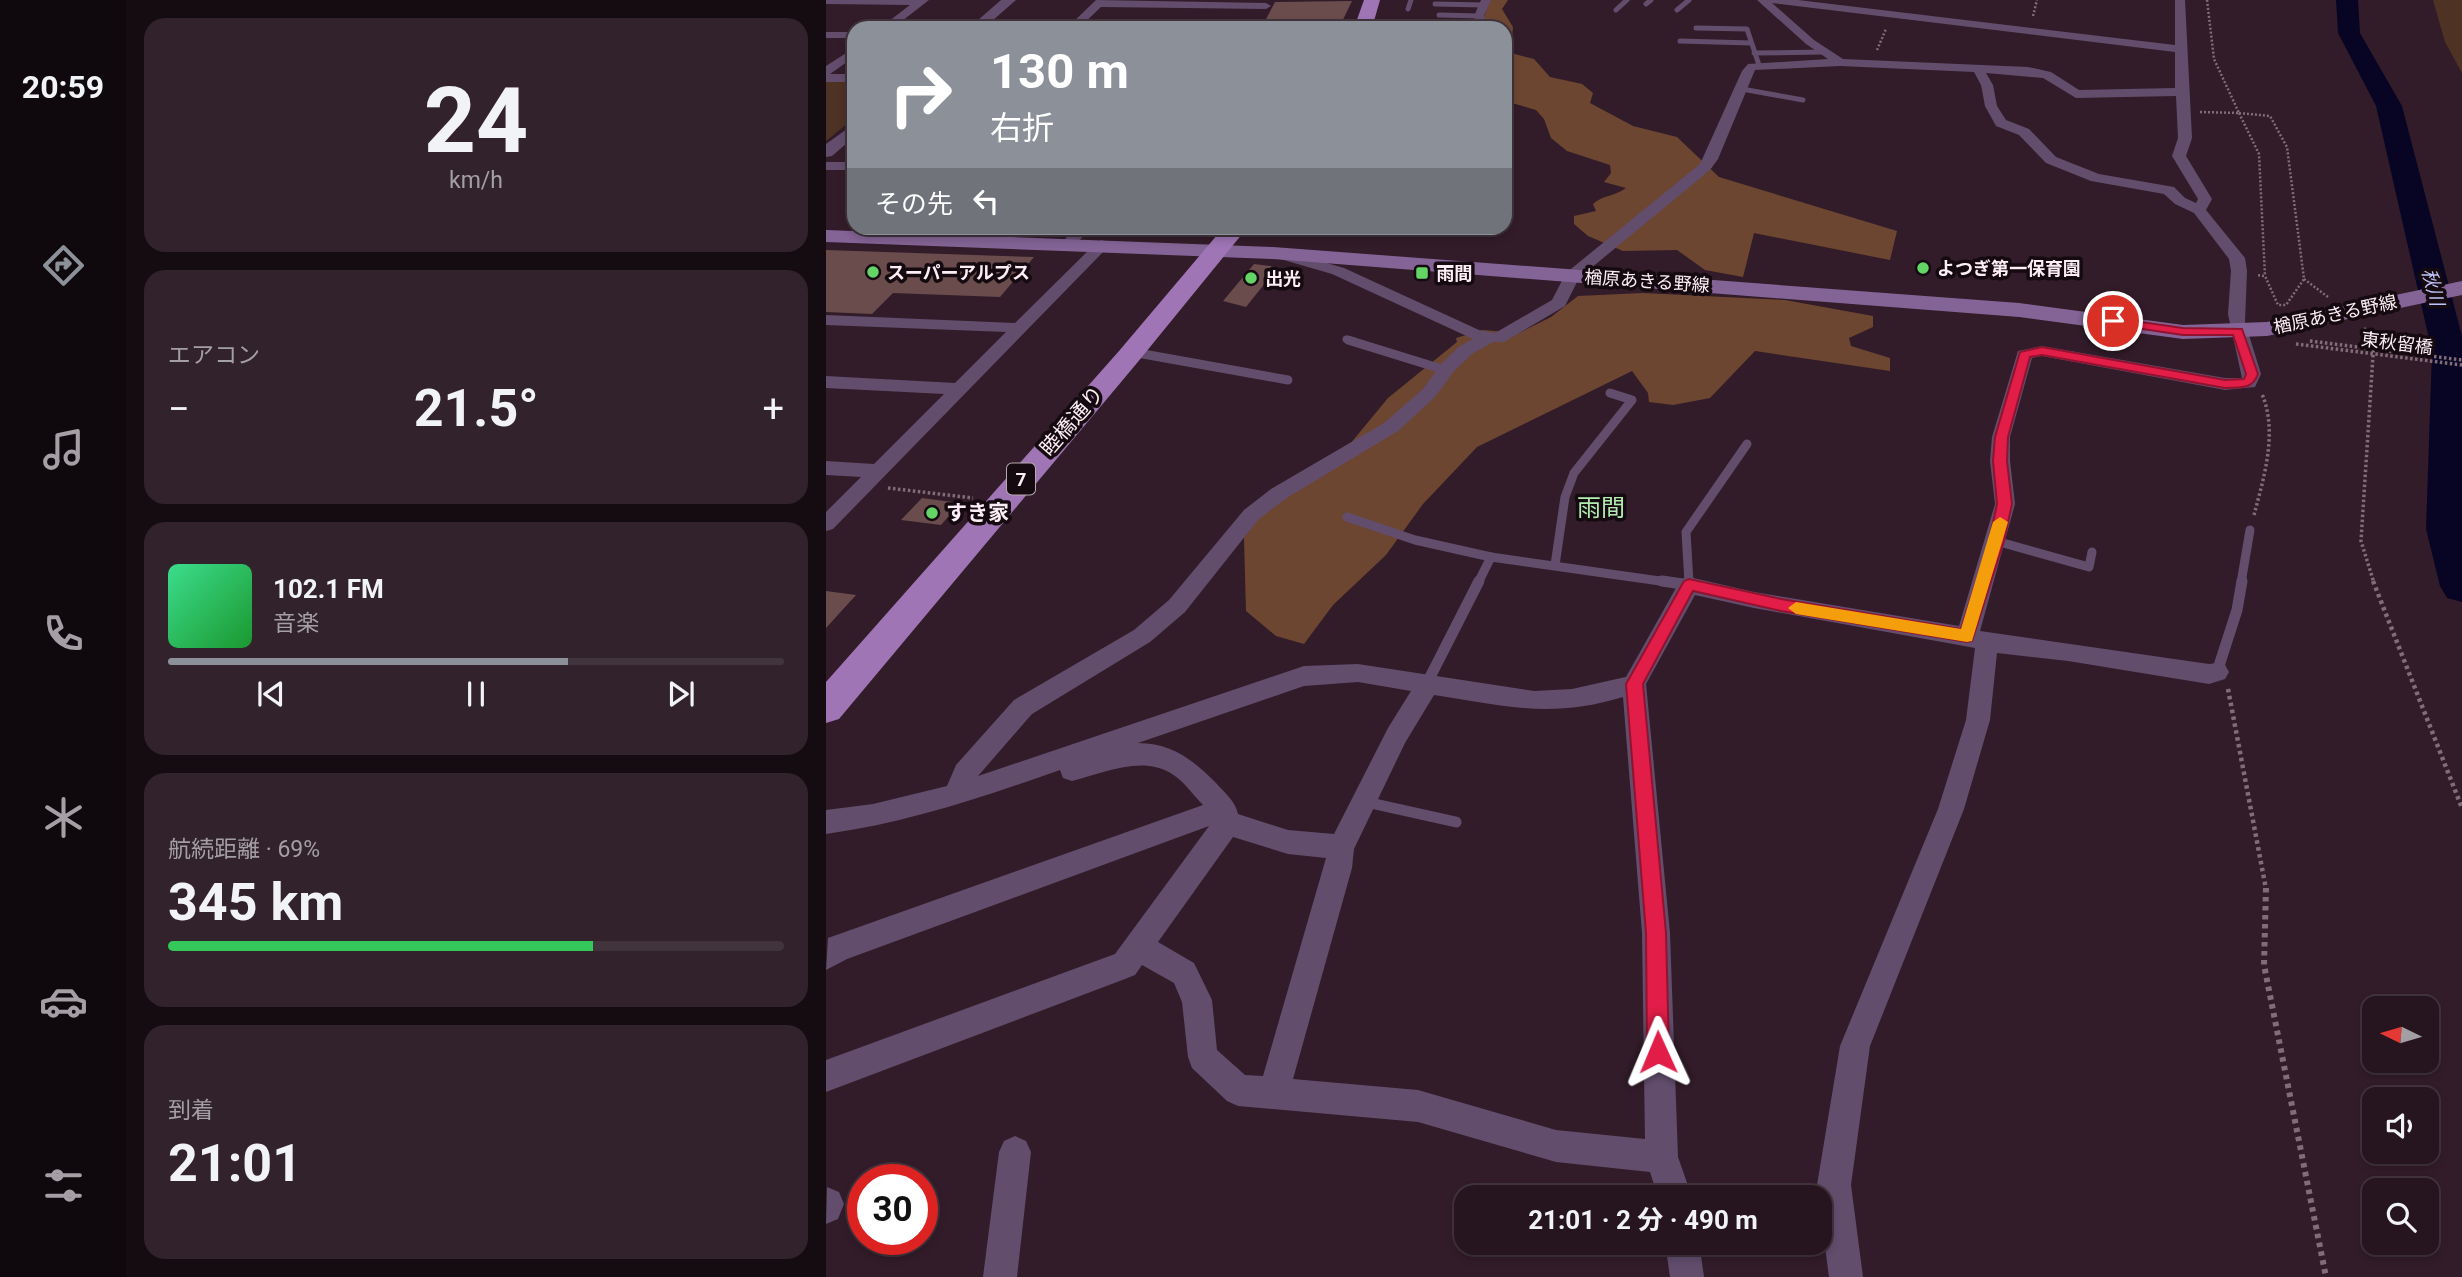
<!DOCTYPE html>
<html lang="ja">
<head>
<meta charset="utf-8">
<style>
	:root { --surface:#26151f; --page:#32222c; --text:#f1f3f6; --muted:#a49fa4; --line:#42343d; --accent:#8c9099 }
	body { margin:0; font-family:Roboto,"Noto Sans JP",sans-serif; background:var(--page); color:var(--text); height:100vh; display:flex; flex-direction:column; font-size:26px; white-space:nowrap }
	* { box-sizing:border-box; margin:0 }
	p { font-size:23px; color:var(--muted) }
	.icon { flex:none; width:38px; height:38px; fill:none; stroke:currentColor; stroke-width:2; stroke-linecap:round; stroke-linejoin:round }
	.map { position:relative; flex:1; overflow:hidden }
	.side { display:flex; flex-direction:column; gap:18px; padding:18px; background:#150c11; width:700px }
	.side>* { flex:none }
	.banner { position:absolute; left:21px; top:21px; width:665px; height:214px; border-radius:21px; box-shadow:0 4px 10px #0003,0 0 0 2px var(--line); background:#8c9099; color:#fff; overflow:hidden }
	.needle { width:46px; rotate:275deg }
	.fabs { position:absolute; left:1536px; top:996px; display:grid; gap:14px }
	.fabs a { display:grid; place-items:center; width:77px; height:77px; border-radius:14px; background:var(--surface); box-shadow:0 4px 10px #0003,0 0 0 2px var(--line); font-size:35px }
	.speed { position:absolute; left:21px; top:1164px; display:flex; gap:14px; font-size:35px; font-weight:700; text-align:center }
	.speed>* { display:grid; place-content:center; width:91px; height:91px; border-radius:50%; background:var(--surface); box-shadow:0 4px 10px #0003,0 0 0 2px var(--line); line-height:1 }
	.speed .limit { border:10px solid #d22; background:#fff; color:#111 }
	.pin { position:absolute; display:grid; place-items:center; width:60px; height:60px; color:#fff; margin:-30px; border:4px solid #fff; border-radius:50%; box-shadow:0 2px 7px #0007 }
	.me { position:absolute; width:77px; margin:-38px; rotate:359deg; stroke-linejoin:round; filter:drop-shadow(0 0 5px #0008) }
	.turn { display:flex; align-items:center; gap:24px; height:147px; padding:0 28px; font-size:32px }
	.turn .icon { width:91px; height:91px; stroke-width:2.5 }
	.turn b { display:block; font-size:49px; line-height:60px }
	.then { display:flex; align-items:center; height:66px; padding:0 28px; background:#0003; gap:14px; font-size:26px }
	.big { font-size:52px; font-weight:700; line-height:1.1 }
	.side .widget { flex:1; display:flex; flex-direction:column; justify-content:center; gap:10px; min-width:0; padding:0 24px; border-radius:21px; background:var(--page) }
	.side .dial { align-items:center; gap:0 }
	.dial b { font-size:91px; line-height:1 }
	.song { display:flex; align-items:center; gap:21px }
	.cover { width:84px; height:84px; border-radius:10px; background:linear-gradient(135deg,hsl(150 70% 55%),hsl(130 70% 35%)) }
	.played { height:7px; border-radius:4px; background:linear-gradient(90deg,var(--accent) 65%,var(--line) 65%) }
	.keys { display:flex; justify-content:space-around; direction:ltr }
	.heat { display:flex; justify-content:space-between; align-items:center; font-size:38px; direction:ltr }
	.charge { height:10px; border-radius:5px; background:linear-gradient(90deg,#34c759 69%,var(--line) 0) }
	.trip { position:absolute; left:628px; top:1185px; width:378px; height:70px; border-radius:21px; background:var(--surface); box-shadow:0 4px 10px #0003,0 0 0 2px var(--line); font-weight:700; line-height:70px; text-align:center }
	main { display:flex; flex:1; min-height:0 }
	.tabs { display:flex; flex-direction:column; width:126px; justify-content:space-around; align-items:center; background:#0f080c; color:var(--muted) }
	.tabs .icon { width:49px; height:49px }
	.tabs .selected { color:var(--accent) }
	.tabs b { font-size:32px; color:var(--text) }
	.map>svg:first-child { display:block }
</style>
</head>
<body>
<main>
<nav class="tabs">
<b>20:59</b>
<svg class="icon selected" aria-label="directions" viewBox="0 0 24 24"><path d="M12 3l9 9-9 9-9-9zM9 14v-3h6M13 9l2 2-2 2"/></svg>
<svg class="icon" aria-label="music" viewBox="0 0 24 24"><path d="M9 18V5l10-2v13"/><circle cx="6" cy="18" r="3"/><circle cx="16" cy="16" r="3"/></svg>
<svg class="icon" aria-label="phone" viewBox="0 0 24 24"><path d="M5 4h4l2 5-3 2q2 4 5 5l2-3 5 2v4C11 20 4 13 5 4z"/></svg>
<svg class="icon" aria-label="climate" viewBox="0 0 24 24"><path d="M12 3v18M4 7l16 10M4 17L20 7"/></svg>
<svg class="icon" aria-label="car" viewBox="0 0 24 24"><path d="M5 17H2v-5l4-1 3-4h7l3 4 3 1v5h-3M9 17h6M6 11h13"/><circle cx="7" cy="17" r="2"/><circle cx="17" cy="17" r="2"/></svg>
<svg class="icon" aria-label="filters" viewBox="0 0 24 24"><path d="M4 7h16M4 17h16"/><circle cx="9" cy="7" r="2"/><circle cx="15" cy="17" r="2"/></svg>
</nav>
<section class="side">
<div class="widget dial"><b>24</b><p>km/h</p></div>
<div class="widget"><p>エアコン</p>
<div class="heat"><a>−</a><b class="big">21.5°</b><a>+</a></div>
</div>
<div class="widget">
<div class="song"><i class="cover"></i><div><b>102.1 FM</b><p>音楽</p></div></div>
<div class="played"></div>
<div class="keys"><svg class="icon" aria-label="previous" viewBox="0 0 24 24"><path d="M18 5L8 12l10 7zM5 5v14"/></svg><svg class="icon" aria-label="pause" viewBox="0 0 24 24"><path d="M8 5v14M16 5v14"/></svg><svg class="icon" aria-label="next" viewBox="0 0 24 24"><path d="M6 5l10 7-10 7zM19 5v14"/></svg></div>
</div>
<div class="widget"><p>航続距離 · 69%</p><b class="big">345 km</b><div class="charge"></div></div>
<div class="widget"><p>到着</p><b class="big">21:01</b></div>
</section>
<div class="map">
<svg width="1636" height="1277" viewBox="0 0 1636 1277">
	<rect width="100%" height="100%" fill="#321c29"/>
	<!-- green -->
	<g fill="#4e3223">
		<polygon points="1607,0 1636,0 1636,73 1619,42"/>
		<polygon points="0,80 28,81 28,118 0,141"/>
	</g>
	<!-- forest -->
	<g fill="#6d4631">
		<path d="M 664,0 L 682,0 L 676,9 L 687,27 L 685,53 L 708,59 L 724,77 L 756,84 L 767,93 L 764,103 L 807,126 L 851,137 L 893,177 L 1071,231 L 1064,260 L 928,233 L 917,277 L 879,270 L 851,250 L 797,251 L 762,236 L 748,224 L 748,216 L 770,211 L 767,204 C 777,195 790,196 800,188 L 778,182 L 785,173 L 784,165 L 741,151 L 725,138 L 718,119 L 710,110 L 679,101 L 679,28 L 661,28 L 658,17 Z"/>
		<polygon points="817,293 959,300 1047,316 1047,327 1023,338 1025,346 1064,358 1064,371 929,351 884,398 847,405 823,402 822,393 806,371 651,447 597,504 560,555 507,605 478,644 450,636 420,611 418,539 421,511 524,444 562,398 631,342 630,338 657,330 693,333 725,317 752,296"/>
	</g>
	<g fill="none" stroke-linecap="round" stroke-linejoin="round">
		<!-- river -->
		<polygon fill="#080524" fill-rule="evenodd" points="1510,0 1532,0 1534,33 1576,106 1636,336 1636,602 1621,598 1614,586 1600,529 1606,352 1550,106 1512,33"/>
	</g>
	<!-- building -->
	<g fill="#6a4c4d">
		<polygon points="526,1 513,28 441,28 443,25 437,25 449,2"/>
		<polygon points="0,250 208,257 174,297 67,293 46,314 0,312"/>
		<polygon points="428,264 452,267 420,307 397,301"/>
		<polygon points="96,498 134,503 115,525 75,520"/>
		<polygon points="0,591 30,595 0,628"/>
	</g>
	<g fill="none" stroke-linecap="round" stroke-linejoin="round">
		<!-- path-far3 -->
		<g stroke="#816d78" stroke-width="2.5" stroke-dasharray="2 2" stroke-linecap="butt">
			<polyline points="1207,16 1211,0"/>
			<polyline points="1051,50 1060,29"/>
			<polyline points="1374,112 1413,113 1388,59 1381,0"/>
			<polyline points="1413,113 1444,116 1461,147 1478,279 1460,305 1452,305 1439,276 1430,275"/>
			<polyline points="1413,113 1433,154 1439,276"/>
			<polyline points="1478,279 1502,297"/>
			<polyline points="1538,328 1548,337 1548,341"/>
			<polyline points="1484,341 1487,341"/>
		</g>
		<!-- path-far2 -->
		<g stroke="#816d78" stroke-width="3.5" stroke-dasharray="2.5 2.5" stroke-linecap="butt">
			<polyline points="1548,340 1535,541 1548,583"/>
			<polyline points="1484,341 1636,360"/>
			<polyline points="1470,344 1636,365"/>
			<polyline points="62,488 147,498"/>
			<path d="M 1428,515 C 1438,477 1452,432 1436,394"/>
		</g>
		<!-- path-far1 -->
		<g stroke="#816d78" stroke-width="4.5" stroke-dasharray="3.5 3.5" stroke-linecap="butt">
			<polyline points="1547,581 1636,808"/>
			<polyline points="1402,689 1440,889"/>
		</g>
		<!-- path -->
		<polyline stroke="#816d78" stroke-width="6" stroke-dasharray="4.5 4.5" stroke-linecap="butt" points="1440,888 1438,965 1500,1277"/>
		<!-- service-far3 -->
		<g stroke="#624d6d" stroke-width="5">
			<polyline points="609,4 658,5"/>
			<polyline points="820,4 825,0"/>
			<polyline points="582,9 585,0"/>
			<polyline points="790,10 801,0"/>
			<polyline points="851,10 863,0"/>
			<polyline points="613,15 653,16"/>
			<polyline points="605,26 650,28"/>
			<polyline points="870,28 921,29 933,65"/>
			<polyline points="854,41 925,43"/>
			<polyline points="928,53 999,52"/>
			<polyline points="916,89 977,100"/>
			<polyline points="679,105 684,108 679,123"/>
		</g>
		<!-- service-far2 -->
		<polyline stroke="#624d6d" stroke-width="7" points="520,339 528,341"/>
		<!-- service-far1 -->
		<g stroke="#624d6d" stroke-width="9">
			<polyline points="522,340 619,370"/>
			<polyline points="306,352 462,380"/>
			<polyline points="521,517 589,540 665,557"/>
			<polyline points="1170,541 1263,567 1266,552"/>
			<polyline points="729,565 739,497 748,473 806,400 784,393"/>
			<polyline points="652,583 665,557 848,583"/>
			<polyline points="863,583 860,532 921,444"/>
			<polyline points="1415,583 1424,530"/>
		</g>
		<!-- service -->
		<g stroke="#624d6d" stroke-width="11">
			<polyline points="836,581 863,585 863,581"/>
			<polyline points="1391,672 1411,610 1416,581"/>
			<polyline points="601,683 653,581"/>
			<polyline points="540,802 630,822"/>
		</g>
		<!-- minor -->
		<g fill="#624d6d" fill-rule="evenodd">
			<polygon points="0,0 103,0 67,28 54,28 84,5 0,4"/>
			<polygon points="270,0 440,3 445,6 440,9 275,7 253,28 241,28"/>
			<polygon points="655,0 665,0 658,16 664,28 652,28 648,16"/>
			<path d="M 931,0 L 972,0 L 1349,45 L 1349,0 L 1359,0 L 1366,138 L 1360,156 L 1386,199 L 1380,210 L 1419,258 L 1421,271 L 1419,322 L 1435,374 L 1429,387 L 1399,390 L 1216,356 L 1206,358 L 1184,437 L 1184,461 L 1189,504 L 1154,631 L 1383,664 L 1391,663 L 1399,665 L 1403,672 L 1399,679 L 1383,684 L 1242,661 L 1171,653 L 1164,720 L 1138,809 L 1044,1046 L 1025,1185 L 1037,1277 L 1003,1277 L 991,1185 L 1014,1046 L 1112,809 L 1140,720 L 1149,648 L 928,608 L 869,595 L 820,684 L 844,933 L 852,1157 L 866,1197 L 832,1197 L 824,1172 L 730,1162 L 592,1122 L 412,1106 L 401,1101 L 366,1068 L 362,1057 L 356,1002 L 348,983 L 316,965 L 309,975 L 299,979 L 0,1092 L 0,1060 L 289,954 L 383,826 L 21,959 L 0,970 L 2,938 L 377,805 C 367,795 358,781 346,774 C 316,755 278,773 246,781 L 237,778 L 234,770 C 157,797 81,823 0,834 L 0,810 L 47,804 L 121,786 L 130,765 L 188,700 L 308,630 L 343,600 L 418,510 L 445,489 L 558,423 L 597,389 L 616,363 L 634,346 L 647,339 L 506,274 L 444,256 L 441,253 L 444,250 L 449,248 L 518,268 L 653,330 L 669,333 L 726,300 L 740,273 L 874,164 L 916,71 L 922,64 L 1002,59 L 980,44 ZM 946,3 L 1349,52 L 1349,88 L 1253,90 L 1225,72 L 1202,67 L 1017,59 L 988,40 ZM 1014,66 L 1148,72 L 1155,85 L 1159,106 L 1170,126 L 1193,135 L 1220,163 L 1265,181 L 1338,194 L 1349,204 L 1368,213 L 1403,259 L 1405,271 L 1402,314 L 1416,378 L 1399,378 L 1216,346 L 1192,351 L 1166,437 L 1164,461 L 1169,504 L 1133,626 L 928,592 L 863,577 L 855,579 L 800,677 L 795,678 L 746,689 L 708,691 L 532,664 L 478,666 L 152,776 L 206,714 L 324,642 L 359,612 L 432,520 L 459,499 L 572,431 L 609,397 L 628,371 L 646,354 L 667,342 L 678,342 L 739,306 L 753,278 L 884,170 L 892,159 L 929,70 ZM 1160,73 L 1217,78 L 1250,98 L 1350,96 L 1352,138 L 1346,156 L 1372,199 L 1370,203 L 1359,198 L 1348,187 L 1273,174 L 1230,157 L 1203,129 L 1180,120 L 1171,106 L 1167,85 ZM 532,682 L 585,691 L 562,728 L 508,834 L 462,830 L 412,814 C 409,801 399,793 390,783 C 367,760 346,743 312,743 L 478,686 ZM 608,695 C 680,706 724,719 797,697 L 816,933 L 819,1139 L 730,1130 L 592,1090 L 467,1079 L 526,868 L 528,849 L 579,743 ZM 407,837 L 462,854 L 500,858 L 437,1076 L 419,1075 L 391,1050 L 386,1000 L 368,963 L 332,942 Z"/>
			<rect x="0" y="32" width="28" height="6"/>
			<polygon points="28,48 28,57 4,74 28,74 28,82 0,82 0,66"/>
			<rect x="0" y="162" width="28" height="8"/>
			<polygon points="250,228 265,228 247,247 237,247 234,244"/>
			<polygon points="276,240 284,245 281,248 7,529 0,531 0,512 35,477 0,475 0,461 48,464 118,394 0,388 0,376 129,383 180,332 0,325 0,315 189,323 271,242"/>
			<polygon points="189,1136 200,1141 205,1152 191,1277 157,1277 173,1152 178,1141"/>
			<polygon points="1,1187 13,1192 18,1204 12,1219 0,1224"/>
			<polygon points="839,1242 873,1242 878,1277 844,1277"/>
		</g>
		<!-- tertiary -->
		<g fill="#624d6d" fill-rule="evenodd">
			<polygon points="175,0 190,0 158,28 143,28"/>
			<polygon points="28,124 28,137 6,156 0,157 0,144"/>
		</g>
		<!-- secondary -->
		<polygon fill="#846496" fill-rule="evenodd" points="0,230 447,247 1193,303 1357,325 1441,322 1636,281 1636,295 1441,336 1357,339 1193,317 447,259 0,242"/>
		<!-- primary -->
		<g fill="#9f75b5" fill-rule="evenodd">
			<polygon points="538,0 554,0 546,28 528,28"/>
			<polygon points="397,228 421,228 311,363 13,719 0,723 0,682 293,351"/>
		</g>
	</g>
	<!-- route -->
	<path fill="#e11d48" stroke="#92132f" stroke-width="2" d="M 1287,318 L 1357,328 L 1416,329 L 1432,374 C 1426,390 1415,387 1399,388 L 1216,355 L 1204,357 L 1182,437 L 1181,461 L 1186,504 L 1178,541 L 1146,641 L 1141,642 L 955,611 L 867,591 L 817,684 L 840,933 L 843,1052 L 840,1059 L 832,1062 L 824,1059 L 821,1052 L 820,933 L 800,684 L 858,581 L 863,579 L 955,599 L 1135,629 L 1163,541 L 1171,504 L 1167,461 L 1169,437 L 1194,352 L 1216,347 L 1399,380 L 1418,379 L 1420,374 L 1407,335 L 1357,335 L 1283,324 L 1282,321 Z"/>
	<!-- slow -->
	<polygon fill="#f59e0b" points="1174,517 1182,522 1146,641 1141,642 970,614 962,608 970,602 1135,629 1167,522"/>
	<!-- markers -->
	<g fill="#65d467" stroke="#140a0f" stroke-width="2.5">
		<circle cx="1097" cy="268" r="7"/>
		<circle cx="47" cy="272" r="7"/>
		<rect x="589" y="266" width="14" height="14" rx="3.5"/>
		<circle cx="425" cy="278" r="7"/>
		<circle cx="106" cy="513" r="7"/>
	</g>
	<g text-anchor="middle" dominant-baseline="central" stroke-width="7" stroke-linejoin="round" paint-order="stroke">
		<!-- far-poi labels -->
		<g font-size="18" font-weight="bold" fill="#fdedf5" stroke="#140a0f" text-anchor="start">
			<text x="1111" y="268">よつぎ第一保育園</text>
			<text x="61" y="272">スーパーアルプス</text>
			<text x="610" y="273">雨間</text>
			<text x="439" y="278">出光</text>
		</g>
		<!-- far-street labels -->
		<g font-size="18" fill="#fdedf5" stroke="#140a0f">
			<text transform="translate(821 281) rotate(4)">楢原あきる野線</text>
			<text transform="translate(1509 314) rotate(-12)">楢原あきる野線</text>
			<text transform="translate(1571 343) rotate(7)">東秋留橋</text>
		</g>
		<!-- far-water labels -->
		<g font-size="19" font-style="italic" fill="#bfc3f8" stroke="#140a0f">
			<text transform="translate(1607 287) rotate(76)">秋川</text>
		</g>
		<!-- shield labels -->
		<rect fill="#140a0f" stroke="#b7a9b0" stroke-width="2" x="181" y="463.5" width="28" height="31" rx="5"/>
		<g font-size="19" font-weight="bold" fill="#fdedf5">
			<text x="195" y="479">7</text>
		</g>
		<!-- street labels -->
		<g font-size="21" fill="#fdedf5" stroke="#140a0f">
			<text transform="translate(246 421) rotate(-49)">睦橋通り</text>
		</g>
		<!-- poi labels -->
		<g font-size="21" font-weight="bold" fill="#fdedf5" stroke="#140a0f" text-anchor="start">
			<text x="120" y="513">すき家</text>
		</g>
		<!-- quarter labels -->
		<g font-size="24" fill="#b1ebaf" stroke="#140a0f">
			<text x="775" y="508">雨間</text>
		</g>
	</g>
</svg>
<div class="fabs">
<a><svg class="needle" viewBox="-14 -14 28 28"><path d="M0-13l5 13h-10z" fill="#e53935"/><path d="M0 13l5-13h-10z" fill="#a49fa4"/></svg></a>
<a><svg class="icon" aria-label="sound" viewBox="0 0 24 24"><path d="M4 9h4l5-4v14l-5-4H4zM17 9q2 3 0 6"/></svg></a>
<a><svg class="icon" aria-label="search" viewBox="0 0 24 24"><circle cx="10" cy="10" r="6"/><path d="M15 15l6 6"/></svg></a>
</div>
<div class="speed"><div class="limit">30</div></div>
<div class="pin" style="left:1287px;top:321px;background:#d93025"><svg class="icon" aria-label="arrive" viewBox="0 0 24 24"><path d="M6 21V4h12l-3 4 3 4H6"/></svg></div>
<svg class="me" style="left:832px;top:1052px" viewBox="-20 -20 40 40"><path d="M0-17L14 15 0 8-14 15z" fill="#e11d48" stroke="#fff" stroke-width="4"/></svg>
<div class="trip">21:01 · 2 分 · 490 m</div>
<div class="banner">
<div class="turn"><svg class="icon" aria-label="right" viewBox="0 0 24 24"><path d="M7 20v-9h11M14 6l5 5-5 5"/></svg><div><b>130 m</b>右折</div></div>
<div class="then">その先<svg class="icon" aria-label="left" viewBox="0 0 24 24"><path d="M17 20v-9H6M10 6l-5 5 5 5"/></svg></div>
</div>
</div>
</main>
</body>
</html>
